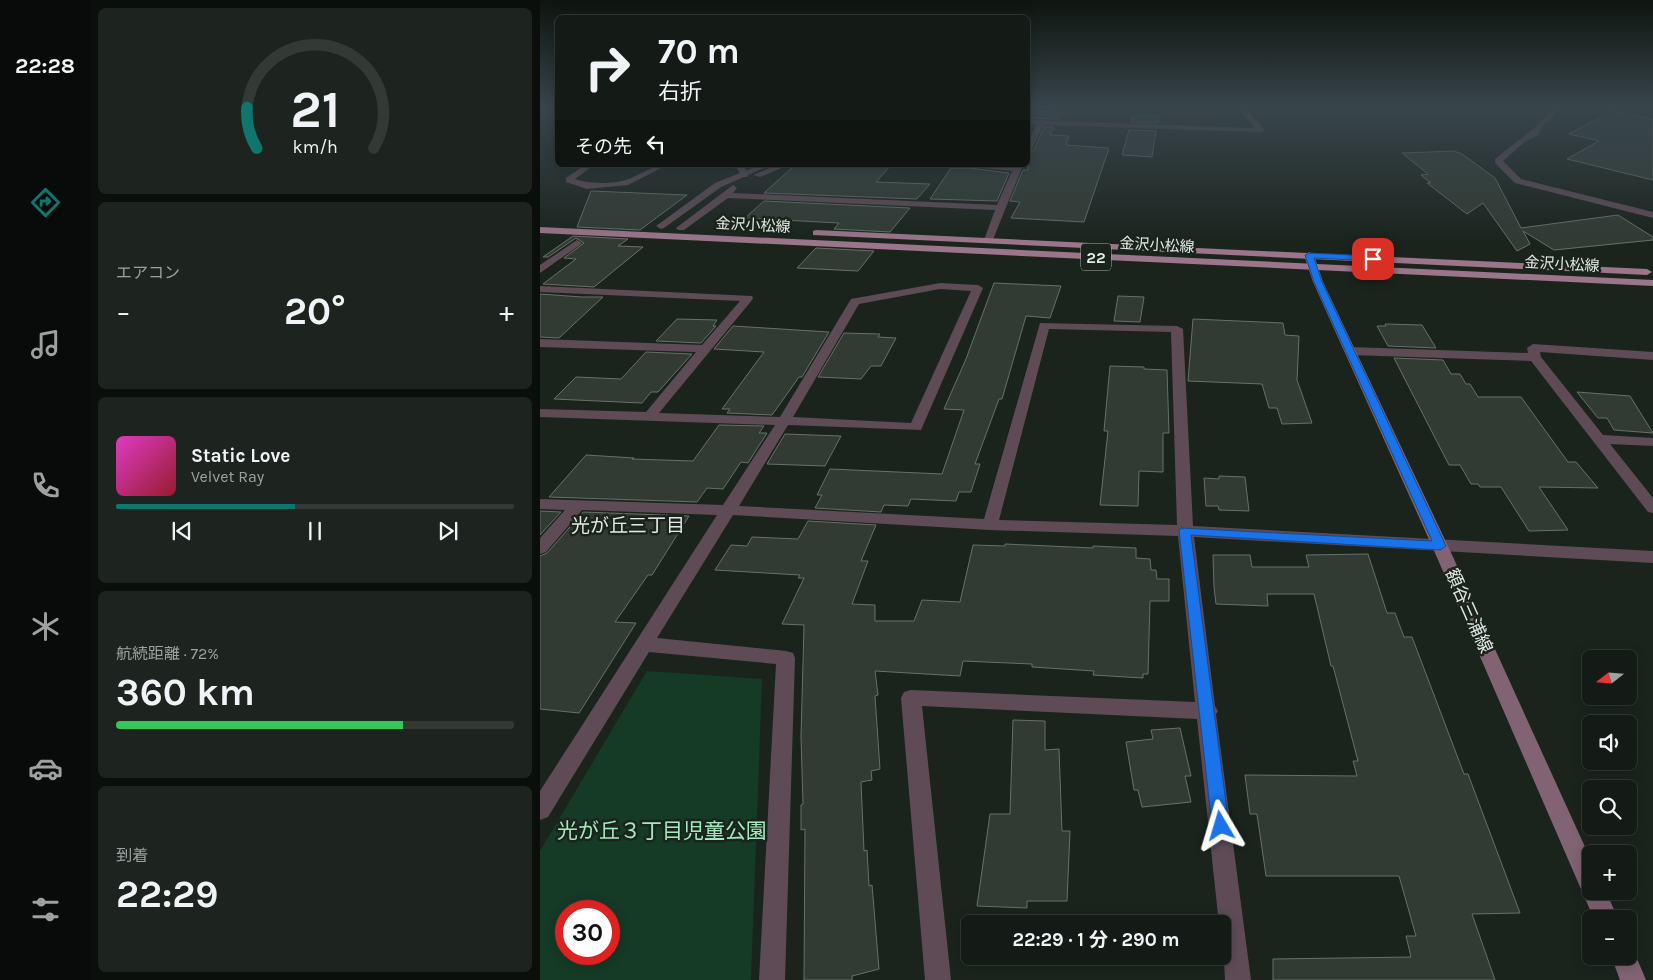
<!DOCTYPE html>
<html lang="ja">
<head>
<meta charset="utf-8">
<style>
	:root { --surface:#141b16; --page:#1d241f; --text:#f1f3f6; --muted:#9da1a1; --line:#333935; --accent:#0f766e }
	body { margin:0; font-family:Karla,"Noto Sans JP",sans-serif; background:var(--page); color:var(--text); height:100vh; display:flex; flex-direction:column; font-size:19px; white-space:nowrap }
	* { box-sizing:border-box; margin:0 }
	p { font-size:16px; color:var(--muted) }
	.icon { flex:none; width:28px; height:28px; fill:none; stroke:currentColor; stroke-width:2; stroke-linecap:round; stroke-linejoin:round }
	.map { position:relative; flex:1; overflow:hidden }
	.panel { display:flex; flex-direction:column; gap:8px; padding:8px; background:#0b0f0c; width:450px }
	.panel>* { flex:none }
	.banner { position:absolute; left:15px; top:15px; width:475px; height:152px; border-radius:8px; box-shadow:0 2px 12px #0003,0 0 0 1px var(--line); background:#141b16; color:var(--text); overflow:hidden }
	.needle { width:32px; rotate:253deg }
	.controls { position:absolute; left:1042px; top:650px; display:grid; gap:10px }
	.controls a { display:grid; place-items:center; width:55px; height:55px; border-radius:8px; background:var(--surface); box-shadow:0 2px 12px #0003,0 0 0 1px var(--line); font-size:25px }
	.speed { position:absolute; left:15px; top:900px; display:flex; gap:10px; font-size:25px; font-weight:700; text-align:center }
	.speed>* { display:grid; place-content:center; width:65px; height:65px; border-radius:50%; background:var(--surface); box-shadow:0 2px 12px #0003,0 0 0 1px var(--line); line-height:1 }
	.speed .limit { border:8px solid #d22; background:#fff; color:#111 }
	.pin { position:absolute; display:grid; place-items:center; width:42px; height:42px; color:#fff; margin:-21px; border-radius:10px; box-shadow:0 2px 8px #0006 }
	.me { position:absolute; width:55px; margin:-28px; rotate:353deg; stroke-linejoin:round; filter:drop-shadow(0 0 4px #0008) }
	.turn { display:flex; align-items:center; gap:18px; height:105px; padding:0 20px; font-size:22px }
	.turn .icon { width:65px; height:65px; stroke-width:2.5 }
	.turn b { display:block; font-size:35px; line-height:42px }
	.then { display:flex; align-items:center; height:48px; padding:0 20px; background:#0003; gap:10px; font-size:19px }
	.big { font-size:38px; font-weight:700; line-height:1.1 }
	.panel .tile { flex:1; display:flex; flex-direction:column; justify-content:center; gap:8px; min-width:0; padding:0 18px; border-radius:8px; background:var(--page) }
	.panel .dial { align-items:center; gap:0 }
	.dial svg { height:130px; overflow:visible; fill:none; stroke:var(--line); stroke-width:7; stroke-linecap:round; text-anchor:middle }
	.dial text { fill:var(--text); stroke:none }
	.song { display:flex; align-items:center; gap:15px }
	.cover { width:60px; height:60px; border-radius:8px; background:linear-gradient(135deg,hsl(310 70% 55%),hsl(350 70% 35%)) }
	.played { height:5px; border-radius:2px; background:linear-gradient(90deg,var(--accent) 45%,var(--line) 45%) }
	.keys { display:flex; justify-content:space-around; direction:ltr }
	.heat { display:flex; justify-content:space-between; align-items:center; font-size:28px; direction:ltr }
	.charge { height:8px; border-radius:4px; background:linear-gradient(90deg,#34c759 72%,var(--line) 0) }
	.trip { position:absolute; left:421px; top:915px; width:270px; height:50px; border-radius:8px; background:var(--surface); box-shadow:0 2px 12px #0003,0 0 0 1px var(--line); font-weight:700; line-height:50px; text-align:center }
	main { display:flex; flex:1; min-height:0 }
	.tab-bar { display:flex; flex-direction:column; width:90px; justify-content:space-around; align-items:center; background:#080b09; color:var(--muted) }
	.tab-bar .icon { width:35px; height:35px }
	.tab-bar .active { color:var(--accent) }
	.tab-bar b { font-size:22px; color:var(--text) }
	.map>svg:first-child { display:block }
</style>
</head>
<body>
<main>
<nav class="tab-bar">
<b>22:28</b>
<svg class="icon active" aria-label="directions" viewBox="0 0 24 24"><path d="M12 3l9 9-9 9-9-9zM9 14v-3h6M13 9l2 2-2 2"/></svg>
<svg class="icon" aria-label="music" viewBox="0 0 24 24"><path d="M9 18V5l10-2v13"/><circle cx="6" cy="18" r="3"/><circle cx="16" cy="16" r="3"/></svg>
<svg class="icon" aria-label="phone" viewBox="0 0 24 24"><path d="M5 4h4l2 5-3 2q2 4 5 5l2-3 5 2v4C11 20 4 13 5 4z"/></svg>
<svg class="icon" aria-label="climate" viewBox="0 0 24 24"><path d="M12 3v18M4 7l16 10M4 17L20 7"/></svg>
<svg class="icon" aria-label="car" viewBox="0 0 24 24"><path d="M5 17H2v-5l4-1 3-4h7l3 4 3 1v5h-3M9 17h6M6 11h13"/><circle cx="7" cy="17" r="2"/><circle cx="17" cy="17" r="2"/></svg>
<svg class="icon" aria-label="filters" viewBox="0 0 24 24"><path d="M4 7h16M4 17h16"/><circle cx="9" cy="7" r="2"/><circle cx="15" cy="17" r="2"/></svg>
</nav>
<section class="panel">
<div class="tile dial"><svg viewBox="0 0 100 80">
<path d="M14 69A42 42 0 1 1 86 69"/>
<path d="M14 69A42 42 0 0 1 8 44" stroke="#0f766e"/>
<text x="50" y="56" font-size="32" font-weight="700">21</text>
<text x="50" y="72" font-size="11">km/h</text>
</svg></div>
<div class="tile"><p>エアコン</p>
<div class="heat"><a>−</a><b class="big">20°</b><a>+</a></div>
</div>
<div class="tile">
<div class="song"><i class="cover"></i><div><b>Static Love</b><p>Velvet Ray</p></div></div>
<div class="played"></div>
<div class="keys"><svg class="icon" aria-label="previous" viewBox="0 0 24 24"><path d="M18 5L8 12l10 7zM5 5v14"/></svg><svg class="icon" aria-label="pause" viewBox="0 0 24 24"><path d="M8 5v14M16 5v14"/></svg><svg class="icon" aria-label="next" viewBox="0 0 24 24"><path d="M6 5l10 7-10 7zM19 5v14"/></svg></div>
</div>
<div class="tile"><p>航続距離 · 72%</p><b class="big">360 km</b><div class="charge"></div></div>
<div class="tile"><p>到着</p><b class="big">22:29</b></div>
</section>
<div class="map">
<svg width="1113" height="980" viewBox="0 0 1113 980">
	<rect width="100%" height="100%" fill="#1a241d"/>
	<!-- green -->
	<path fill="#153a25" fill-rule="evenodd" d="M 107,671 L 222,679 L 211,980 L 0,980 L 0,851 ZM 26,911 L 69,911 L 69,954 L 26,954 Z"/>
	<!-- building -->
	<g fill="#313b34" stroke="#667169">
		<polygon points="488,111 522,112 518,119 488,118"/>
		<polygon points="1072,111 1113,119 1113,180 1027,159 1059,141 1029,134"/>
		<polygon points="596,116 619,116 618,123 591,122 592,117 595,118"/>
		<polygon points="504,127 514,127 510,135 529,136 526,145 569,148 544,222 471,218 480,202 470,201 483,170 488,170 488,153 494,150"/>
		<polygon points="589,130 616,131 612,157 582,155"/>
		<polygon points="914,151 922,154 955,178 981,228 1078,215 1113,237 1113,240 1014,250 983,231 990,244 977,251 943,203 927,214 887,183 891,183 881,175 888,174 862,153"/>
		<polygon points="260,165 351,165 336,182 390,184 377,199 224,193 253,167"/>
		<polygon points="411,168 430,168 469,173 457,201 390,199"/>
		<polygon points="51,191 147,195 100,230 37,227"/>
		<polygon points="224,201 370,208 350,232 294,229 299,223 205,218"/>
		<polygon points="33,236 88,239 78,246 103,247 54,287 3,284 36,259 24,258 44,243 36,238 8,257 3,257"/>
		<polygon points="276,248 334,251 318,271 257,268"/>
		<polygon points="454,283 521,286 510,318 486,316 462,399 459,399 435,464 440,464 431,492 419,492 416,501 371,499 368,506 344,505 341,512 275,508 282,495 277,495 290,469 402,474 424,410 404,409 426,359"/>
		<polygon points="0,294 42,297 63,297 19,338 0,337"/>
		<polygon points="578,296 604,297 600,322 574,321"/>
		<polygon points="137,319 177,320 173,326 176,326 161,343 116,341"/>
		<polygon points="653,319 743,323 745,335 759,336 757,380 772,423 742,424 737,408 729,408 722,384 648,381"/>
		<polygon points="845,324 882,325 896,348 848,346 837,326 846,326"/>
		<polygon points="193,326 289,332 262,377 259,377 232,415 187,413 190,409 182,409 224,352 174,349"/>
		<polygon points="304,333 340,334 338,337 356,338 341,366 331,366 321,379 278,377"/>
		<polygon points="106,352 152,354 118,392 111,392 102,403 14,399 36,377 81,379"/>
		<polygon points="854,358 903,360 911,374 920,374 926,384 930,384 938,397 981,397 1028,462 1036,462 1058,488 999,487 1028,530 989,531 961,487 940,487 938,484 931,484 920,465 909,465"/>
		<polygon points="570,366 604,367 604,369 627,370 629,433 623,433 623,472 599,471 598,506 560,505 568,431 564,431"/>
		<polygon points="1037,392 1090,396 1113,433 1074,430 1067,418 1058,418"/>
		<polygon points="179,425 224,426 219,433 227,433 208,463 201,462 183,489 167,488 157,502 9,497 46,455 94,458 92,459 153,461"/>
		<polygon points="245,434 301,436 285,466 227,464"/>
		<polygon points="679,476 705,477 709,511 679,510 678,506 666,506 664,478 679,479"/>
		<polygon points="0,511 21,512 0,535"/>
		<polygon points="43,512 149,516 112,575 108,575 75,622 96,623 39,713 0,709 0,556 7,553"/>
		<polygon points="268,521 336,525 321,561 328,561 312,604 335,605 335,621 374,621 382,600 420,602 433,545 465,546 465,544 553,548 553,546 596,548 596,558 610,559 611,570 616,570 617,579 629,579 629,601 610,601 608,674 603,674 603,678 553,675 554,671 492,667 492,664 423,661 420,676 335,671 338,695 335,696 340,769 331,771 332,780 321,782 324,851 327,850 329,886 332,885 339,969 312,976 312,980 264,980 265,829 261,830 261,805 263,804 261,737 264,625 242,624 264,578 258,578 260,575 175,570 191,545 207,546 212,537 258,539"/>
		<polygon points="828,554 847,613 855,613 864,637 872,637 924,774 928,774 980,913 932,914 955,980 733,980 733,959 871,957 866,936 876,936 859,876 726,876 717,814 710,814 705,775 817,776 813,761 818,761 793,666 791,666 774,594 727,594 728,606 676,604 674,587 673,555 710,555 712,567 769,567 766,555"/>
		<polygon points="473,720 505,721 505,750 519,749 522,831 530,831 527,901 487,901 487,908 437,906 450,814 470,814"/>
		<polygon points="640,728 651,776 645,776 651,802 602,807 598,790 594,790 586,742 613,739 611,730"/>
	</g>
	<g fill="none" stroke-linecap="round" stroke-linejoin="round">
		<!-- lane -->
		<g fill="#5e4b55" fill-rule="evenodd">
			<path d="M 45,165 L 54,165 L 35,179 C 50,184 71,184 86,180 C 101,175 111,165 127,165 L 88,185 L 47,189 L 26,182 L 26,178 Z"/>
			<polygon points="196,165 204,165 208,175 207,177 201,177"/>
		</g>
		<!-- street -->
		<g fill="#5e4b55" fill-rule="evenodd">
			<polygon points="645,106 702,106 725,130 721,132 503,125 492,149 488,151 488,142 496,125 488,124 488,120 715,128 697,109 648,108"/>
			<path d="M 1014,106 L 1020,106 L 1012,118 L 1004,124 L 998,135 L 986,141 L 963,161 L 981,179 L 1113,212 L 1113,218 L 975,183 L 955,163 L 955,159 C 975,142 999,128 1014,106 Z"/>
			<polygon points="220,165 231,165 181,187 124,228 121,229 116,226 175,183"/>
			<polygon points="237,165 249,165 220,177 213,175"/>
			<polygon points="428,165 483,165 452,242 446,242 444,240 455,210 188,198 144,230 138,230 136,228 193,185 197,188 193,193 457,205 472,171 432,167"/>
			<polygon points="37,240 42,243 40,245 0,273 0,265"/>
			<path d="M 400,283 L 438,285 L 443,288 L 381,430 L 248,425 L 199,506 L 444,519 L 500,323 L 637,326 L 643,329 L 653,526 L 1113,551 L 1113,563 L 654,537 L 675,706 L 678,711 L 676,714 L 711,980 L 685,980 L 682,924 L 679,924 L 657,719 L 382,706 L 411,980 L 385,980 L 361,698 L 364,692 L 371,690 L 655,702 L 638,536 L 450,530 L 193,515 L 117,638 L 246,651 L 253,653 L 255,658 L 245,980 L 219,980 L 236,664 L 109,652 L 8,817 L 0,820 L 0,791 L 177,515 L 42,510 L 6,552 L 0,554 L 0,538 L 25,510 L 0,509 L 0,499 L 183,505 L 235,425 L 0,417 L 0,409 L 106,412 L 156,352 L 0,347 L 0,339 L 162,345 L 200,301 L 0,292 L 0,286 L 212,296 L 213,298 L 212,300 L 119,413 L 240,417 L 311,299 ZM 400,289 L 431,291 L 371,423 L 253,417 L 319,304 ZM 509,329 L 631,332 L 637,525 L 459,520 Z"/>
			<polygon points="993,344 1113,352 1113,360 1000,352 1001,357 1063,435 1113,438 1113,446 1070,444 1113,498 1113,513 1108,512 991,361 810,355 804,351 810,347 988,353 987,348"/>
		</g>
		<!-- secondary -->
		<g fill="#816373" fill-rule="evenodd">
			<polygon points="769,252 774,255 783,282 908,546 1051,860 1051,891 1066,891 1078,919 1054,919 892,546 773,282 764,255"/>
			<polygon points="1089,946 1092,947 1106,980 1080,980 1071,956 1089,956"/>
		</g>
		<!-- primary -->
		<g fill="#9b7589" fill-rule="evenodd">
			<polygon points="0,227 1113,280 1113,286 0,233"/>
			<polygon points="276,230 1107,269 1112,272 1107,275 273,235 273,231"/>
		</g>
	</g>
	<!-- sky -->
	<linearGradient id="sky" x2="0" y2="1"><stop stop-color="#0e1410"/><stop offset="0.44" stop-color="#38454c"/><stop offset="1" stop-color="#38454c" stop-opacity="0"/></linearGradient>
	<rect width="1113" height="243" fill="url(#sky)"/>
	<!-- route -->
	<polygon fill="#1a73e8" stroke="#114b97" points="769,253 833,256 836,259 833,261 774,258 782,282 906,546 900,550 651,535 689,826 687,832 681,834 675,832 672,826 639,531 641,528 892,541 774,282 765,255"/>
	<g text-anchor="middle" dominant-baseline="central" stroke-width="5" stroke-linejoin="round" paint-order="stroke">
		<!-- far-street labels -->
		<g font-size="15" fill="#e2e8e4" stroke="#1a241d">
			<text transform="translate(213 225) rotate(3)">金沢小松線</text>
			<text transform="translate(617 245) rotate(3)">金沢小松線</text>
			<text transform="translate(1022 264) rotate(3)">金沢小松線</text>
		</g>
		<!-- shield labels -->
		<rect fill="#1a241d" stroke="#a6ada8" stroke-width="1" x="541" y="243.5" width="30" height="27" rx="4"/>
		<g font-size="16" font-weight="bold" fill="#e2e8e4">
			<text x="556" y="257">22</text>
		</g>
		<!-- street labels -->
		<g font-size="18" fill="#e2e8e4" stroke="#1a241d">
			<text transform="translate(929 611) rotate(66)">額谷三浦線</text>
		</g>
		<!-- neighbourhood labels -->
		<g font-size="19" fill="#e2e8e4" stroke="#1a241d">
			<text x="88" y="526">光が丘三丁目</text>
		</g>
		<!-- near-park labels -->
		<g font-size="21" fill="#a2e9bb" stroke="#1a241d">
			<text x="122" y="831">光が丘３丁目児童公園</text>
		</g>
	</g>
</svg>
<div class="controls">
<a><svg class="needle" viewBox="-14 -14 28 28"><path d="M0-13l5 13h-10z" fill="#e53935"/><path d="M0 13l5-13h-10z" fill="#9da1a1"/></svg></a>
<a><svg class="icon" aria-label="sound" viewBox="0 0 24 24"><path d="M4 9h4l5-4v14l-5-4H4zM17 9q2 3 0 6"/></svg></a>
<a><svg class="icon" aria-label="search" viewBox="0 0 24 24"><circle cx="10" cy="10" r="6"/><path d="M15 15l6 6"/></svg></a>
<a>+</a>
<a>−</a>
</div>
<div class="speed"><div class="limit">30</div></div>
<div class="pin" style="left:833px;top:259px;background:#d93025"><svg class="icon" aria-label="arrive" viewBox="0 0 24 24"><path d="M6 21V4h12l-3 4 3 4H6"/></svg></div>
<svg class="me" style="left:681px;top:826px" viewBox="-20 -20 40 40"><path d="M0-17L14 15 0 8-14 15z" fill="#1a73e8" stroke="#fff" stroke-width="4"/></svg>
<div class="trip">22:29 · 1 分 · 290 m</div>
<div class="banner">
<div class="turn"><svg class="icon" aria-label="right" viewBox="0 0 24 24"><path d="M7 20v-9h11M14 6l5 5-5 5"/></svg><div><b>70 m</b>右折</div></div>
<div class="then">その先<svg class="icon" aria-label="left" viewBox="0 0 24 24"><path d="M17 20v-9H6M10 6l-5 5 5 5"/></svg></div>
</div>
</div>
</main>
</body>
</html>
